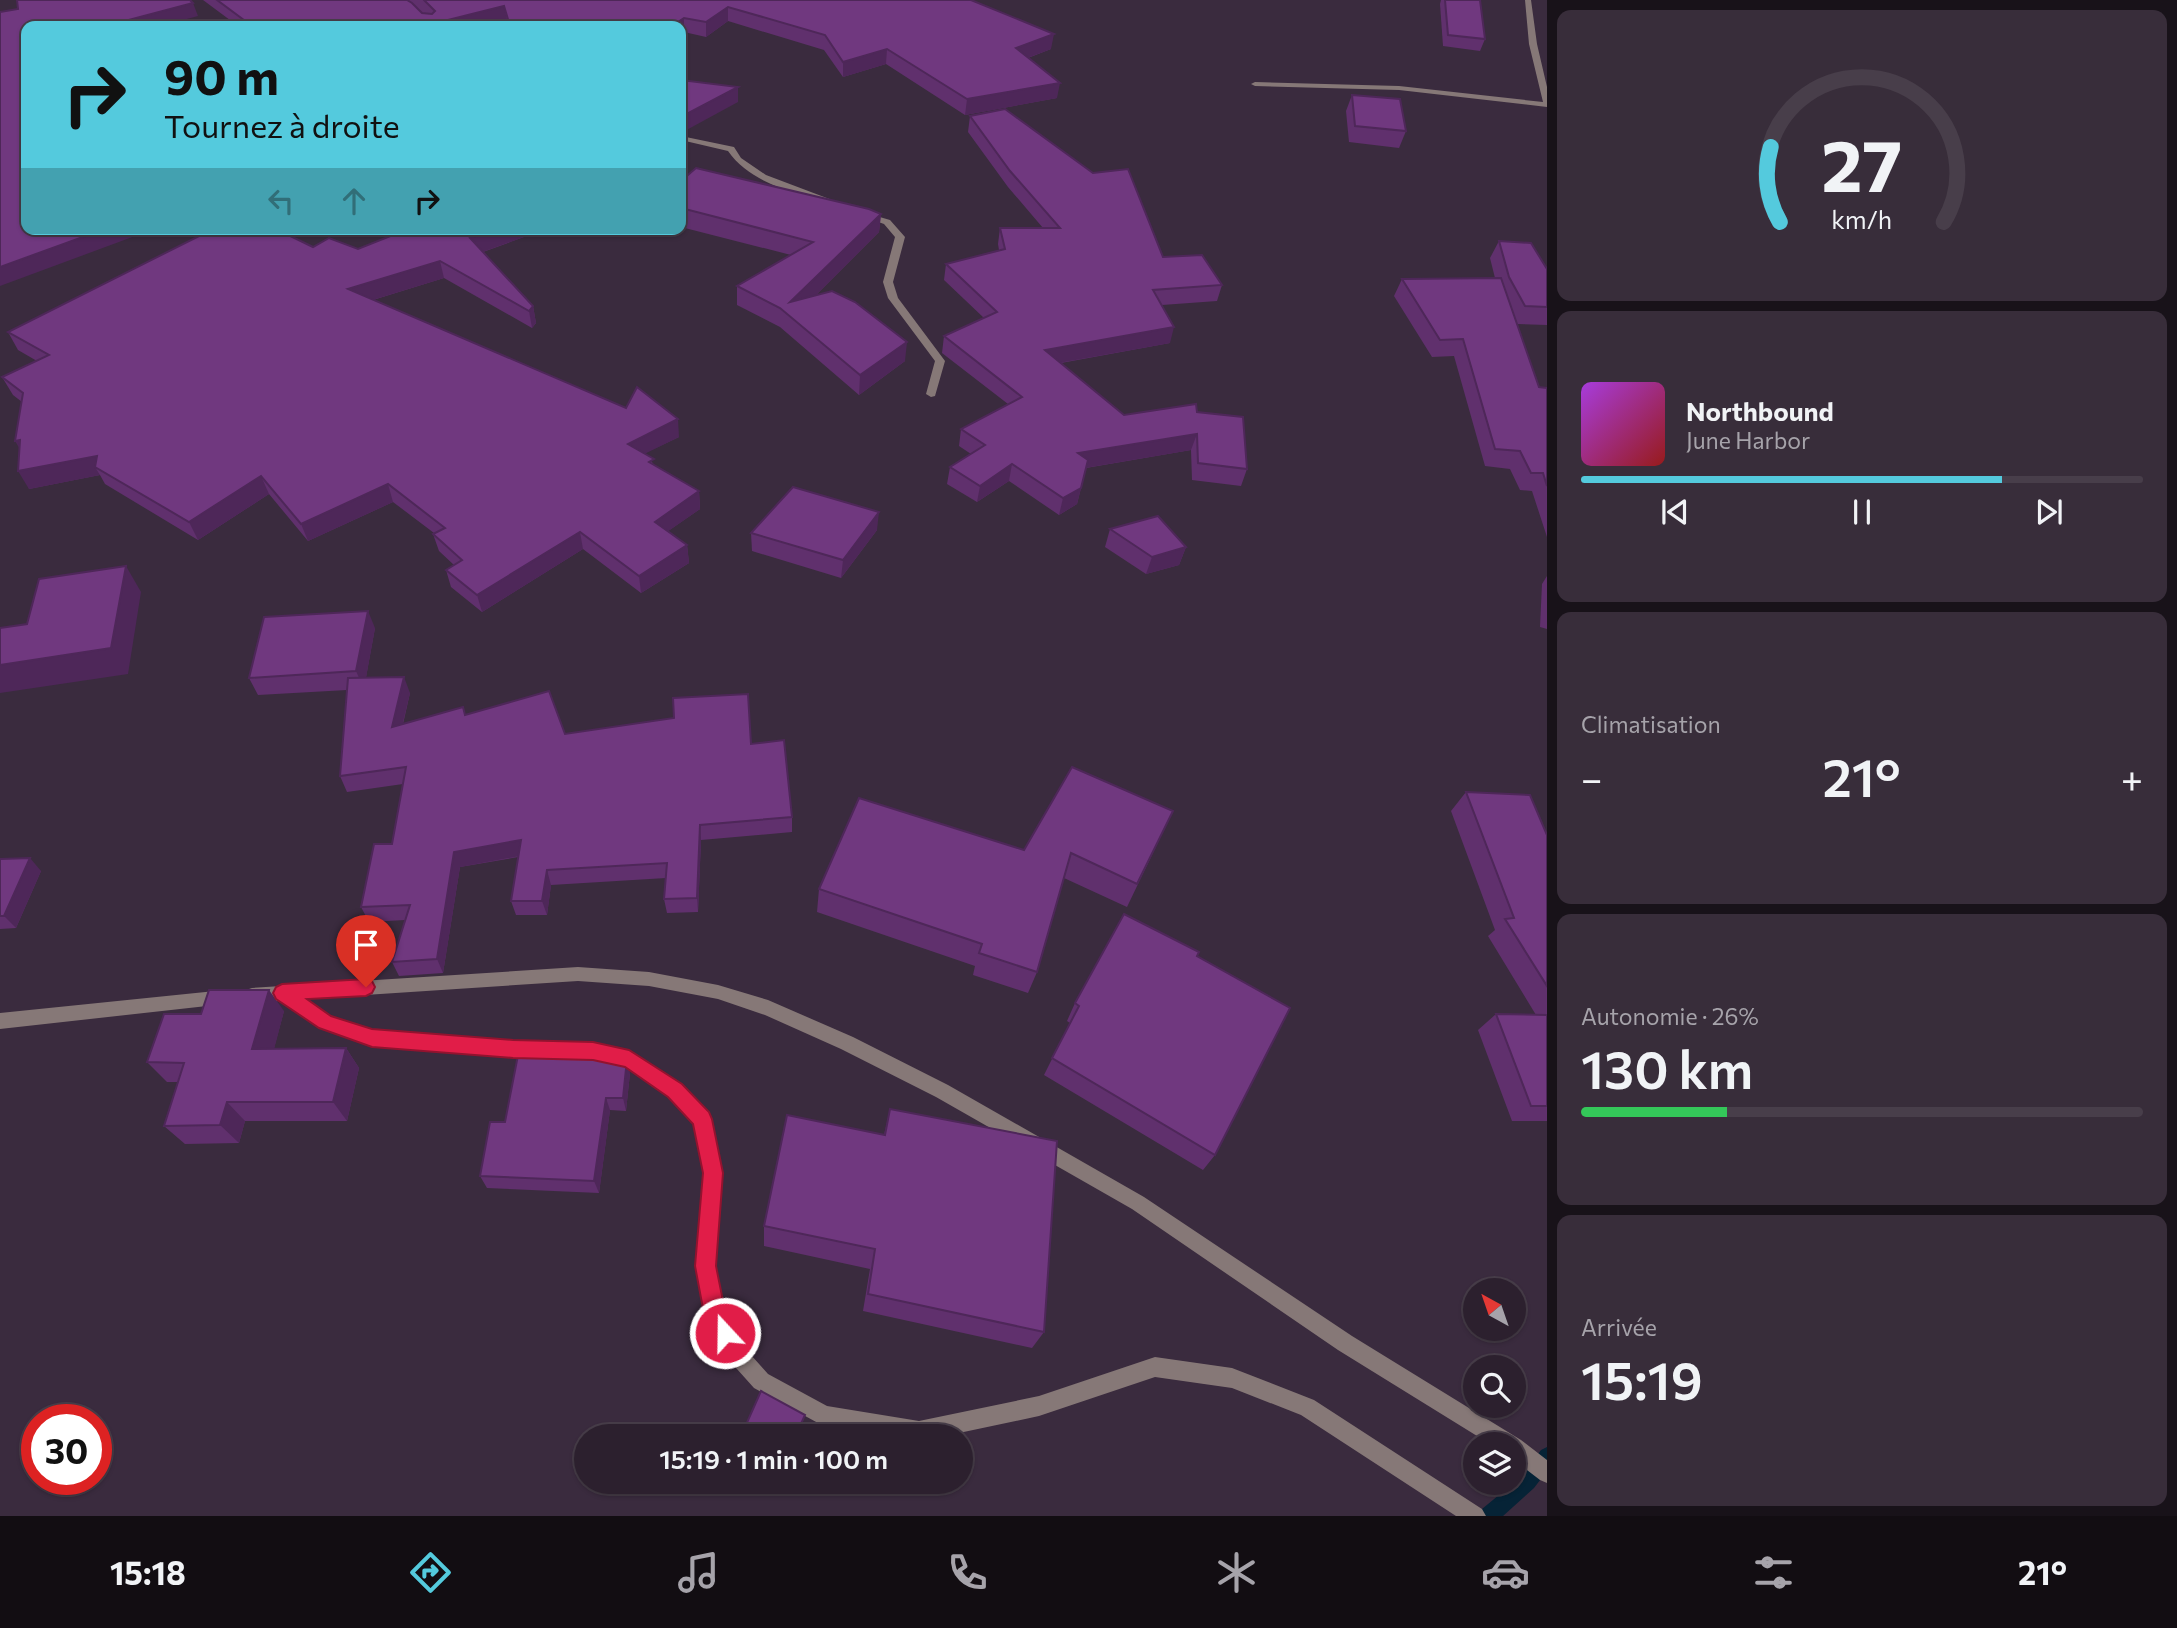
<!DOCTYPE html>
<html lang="fr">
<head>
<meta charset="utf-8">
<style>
	:root { --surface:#2c202e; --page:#382d3a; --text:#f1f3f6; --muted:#a6a3aa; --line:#483e4a; --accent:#54cadd }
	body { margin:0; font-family:Commissioner,sans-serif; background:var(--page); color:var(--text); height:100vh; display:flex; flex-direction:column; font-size:26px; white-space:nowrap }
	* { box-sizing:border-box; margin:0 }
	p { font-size:23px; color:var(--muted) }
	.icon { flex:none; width:38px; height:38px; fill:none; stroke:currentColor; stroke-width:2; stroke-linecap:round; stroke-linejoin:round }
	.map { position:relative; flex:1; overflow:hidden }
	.sheet { display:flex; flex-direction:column; gap:10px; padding:10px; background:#181219; width:630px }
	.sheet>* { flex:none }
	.banner { position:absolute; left:21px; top:21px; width:665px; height:214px; border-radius:14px; box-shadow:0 2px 5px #0004,0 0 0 2px var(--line); background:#54cadd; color:#111; overflow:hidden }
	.needle { width:46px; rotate:320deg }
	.controls { position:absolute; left:1463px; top:1278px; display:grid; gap:14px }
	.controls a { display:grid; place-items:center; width:63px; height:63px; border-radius:50%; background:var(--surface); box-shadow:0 2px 5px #0004,0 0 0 2px var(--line); font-size:35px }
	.speed { position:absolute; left:21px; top:1404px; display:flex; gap:14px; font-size:35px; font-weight:700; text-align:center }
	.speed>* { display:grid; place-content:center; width:91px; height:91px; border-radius:50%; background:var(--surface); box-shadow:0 2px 5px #0004,0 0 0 2px var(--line); line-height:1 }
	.speed .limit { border:10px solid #d22; background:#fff; color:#111 }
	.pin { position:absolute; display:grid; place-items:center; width:60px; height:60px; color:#fff; margin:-72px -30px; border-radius:50% 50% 50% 0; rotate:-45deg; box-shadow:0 0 7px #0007 }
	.pin .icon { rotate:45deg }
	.me { position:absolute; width:77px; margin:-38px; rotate:339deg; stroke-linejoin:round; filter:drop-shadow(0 0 5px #0008) }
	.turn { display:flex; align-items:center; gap:24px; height:147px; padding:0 28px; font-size:32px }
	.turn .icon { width:91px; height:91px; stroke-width:2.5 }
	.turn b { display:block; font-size:49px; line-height:60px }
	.lanes { display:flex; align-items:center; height:66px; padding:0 28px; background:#0003; justify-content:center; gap:35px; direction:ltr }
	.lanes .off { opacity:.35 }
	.big { font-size:52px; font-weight:600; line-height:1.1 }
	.sheet .widget { flex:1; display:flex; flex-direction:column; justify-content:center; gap:10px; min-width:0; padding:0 24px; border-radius:14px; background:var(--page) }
	.sheet .dial { align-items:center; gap:0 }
	.dial svg { height:182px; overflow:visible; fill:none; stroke:var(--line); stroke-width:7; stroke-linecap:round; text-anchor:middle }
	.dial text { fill:var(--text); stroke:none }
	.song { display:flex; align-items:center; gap:21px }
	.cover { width:84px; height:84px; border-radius:10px; background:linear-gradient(135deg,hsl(280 70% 55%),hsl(0 70% 35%)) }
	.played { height:7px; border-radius:4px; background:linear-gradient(90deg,var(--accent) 75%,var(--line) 75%) }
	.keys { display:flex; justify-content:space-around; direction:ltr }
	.heat { display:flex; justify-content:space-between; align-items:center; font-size:38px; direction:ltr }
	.charge { height:10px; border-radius:5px; background:linear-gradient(90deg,#34c759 26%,var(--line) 0) }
	.trip { position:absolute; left:574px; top:1424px; width:399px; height:70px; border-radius:35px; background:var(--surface); box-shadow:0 2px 5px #0004,0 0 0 2px var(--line); font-weight:600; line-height:70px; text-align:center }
	.menu { display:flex; height:112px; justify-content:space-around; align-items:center; background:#120d12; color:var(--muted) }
	.menu .icon { width:49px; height:49px }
	.menu .current { color:var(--accent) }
	.menu b { font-size:32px; color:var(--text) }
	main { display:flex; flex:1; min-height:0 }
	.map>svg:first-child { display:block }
</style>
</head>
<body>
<main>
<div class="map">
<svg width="1547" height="1516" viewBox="0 0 1547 1516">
	<rect width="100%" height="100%" fill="#3a2b3e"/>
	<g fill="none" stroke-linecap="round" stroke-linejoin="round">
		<!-- stream -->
		<polygon fill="#062336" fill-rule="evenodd" points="1547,1447 1547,1471 1534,1488 1503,1516 1480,1516 1482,1509 1522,1476 1541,1450"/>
		<!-- street -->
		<g fill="#867877" fill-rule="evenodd">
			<polygon points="1525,0 1531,0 1537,44 1547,87 1547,107 1399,90 1255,86 1251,84 1255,82 1399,86 1543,102 1529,44"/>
			<path d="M 681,136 L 734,147 L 741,158 L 766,175 L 840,203 L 833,205 C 796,193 751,184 728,151 L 681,140 Z"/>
			<polygon points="859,211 890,220 905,237 893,282 898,298 945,361 935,396 931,397 926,394 935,361 888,298 883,282 895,237 884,224 859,215"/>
			<polygon points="578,967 649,972 718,985 768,1000 853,1037 948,1085 1144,1197 1352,1336 1521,1440 1547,1460 1547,1483 1540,1480 1514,1460 1514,1444 1490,1444 1338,1350 1132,1209 936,1097 841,1049 765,1015 718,999 649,986 578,981 304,999 330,1016 372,1030 513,1041 593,1043 629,1051 681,1085 708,1113 722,1173 715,1266 724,1312 742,1345 768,1374 827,1406 919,1421 1039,1396 1155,1357 1232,1368 1314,1400 1482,1509 1486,1516 1456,1516 1301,1415 1232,1388 1155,1377 1039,1416 940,1437 892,1437 818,1423 754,1388 728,1359 708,1321 697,1266 704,1173 694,1123 669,1097 625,1066 593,1059 513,1057 372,1046 319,1027 280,1001 252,1002 246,1000 244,995 246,990 252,988"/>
			<polygon points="225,990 231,992 233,997 231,1002 225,1004 0,1029 0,1013"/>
		</g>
	</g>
	<!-- wall -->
	<g fill="#60306d">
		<polygon points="203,0 971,0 1051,49 1028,58 1057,98 965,115 886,64 843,77 824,50 728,21 706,37 684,32 681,35 681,26 508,26 507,20 424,26 238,26"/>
		<polygon points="1441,0 1480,0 1485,39 1480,51 1443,46 1440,4"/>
		<polygon points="1352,95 1406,131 1399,148 1349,142 1346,111"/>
		<polygon points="970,116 1163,257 1222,285 1217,301 1162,305 1170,343 1061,363 1124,415 1197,412 1247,469 1241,486 1192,480 1191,450 1086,468 1077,504 1059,515 1009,481 977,502 947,484 950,467 971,454 959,446 961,429 1008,404 942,353 944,336 984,318 944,280 946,264 999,250 998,244 1000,228 1043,228 1008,187 968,132"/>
		<polygon points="681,181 881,214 879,232 816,295 905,361 859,395 780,327 737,305 737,286 791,255 681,227"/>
		<polygon points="408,229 546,229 483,252 533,306 536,323 532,328 444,278 373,300 679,437 645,453 655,466 699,491 700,509 668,531 687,545 689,563 641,593 583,549 482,612 451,587 446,570 454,565 439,551 433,534 434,533 393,502 308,541 269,494 198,540 105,484 100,475 29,489 20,449 22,402 13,395 2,377 37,361 18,350 8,332 313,247 358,249"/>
		<polygon points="1499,241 1547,269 1547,325 1517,324 1539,387 1547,388 1547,537 1532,491 1520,490 1510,469 1485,466 1454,356 1432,357 1394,296 1402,279 1495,278 1490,258"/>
		<polygon points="1110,529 1186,547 1179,565 1146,574 1105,547"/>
		<polygon points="877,530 841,578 752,551 751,533"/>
		<polygon points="1547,576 1547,629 1540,627 1542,584"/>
		<polygon points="375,628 366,677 410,693 403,724 465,715 565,734 751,744 792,817 792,832 701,840 698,912 667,913 664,899 666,878 551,885 547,915 516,915 511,901 518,857 460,867 443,973 399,976 392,962 405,920 369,922 361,907 392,844 403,784 347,792 340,776 347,690 258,695 249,678"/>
		<polygon points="1466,792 1547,835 1547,1121 1512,1121 1478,1030 1496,1014 1536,1015 1488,936 1495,930 1451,811"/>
		<polygon points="1173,811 1127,907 1064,878 1037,972 1028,993 973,975 975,966 817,912 819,889 1024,850"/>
		<polygon points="0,859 41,871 16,928 0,929"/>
		<polygon points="1197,956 1215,1155 1203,1170 1044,1075 1070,1023 1067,1021 1075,1003"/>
		<polygon points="284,1011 274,1048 346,1048 359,1068 347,1121 245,1121 239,1143 185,1144 164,1126 178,1082 167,1082 147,1062 201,1014"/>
		<polygon points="630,1073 626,1111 610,1110 599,1193 487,1188 480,1176 505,1122"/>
		<polygon points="890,1109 1044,1332 1032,1348 863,1311 870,1269 764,1246 764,1226 884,1135"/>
		<polygon points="804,1418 796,1437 756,1437 746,1431 745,1427"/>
	</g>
	<!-- shaded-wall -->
	<g fill="#4e2759">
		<polygon points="193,3 198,16 161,26 106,26"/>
		<polygon points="504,6 507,20 484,26 424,26"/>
		<polygon points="728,7 728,21 706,37 706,22"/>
		<polygon points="684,18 684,32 681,35 681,26 672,26"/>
		<polygon points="1054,34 1051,49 1014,63 1016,48"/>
		<polygon points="887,49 886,64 843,77 843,62"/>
		<polygon points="1060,83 1057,98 965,115 967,99"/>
		<polygon points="738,87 738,102 681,133 681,117"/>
		<polygon points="881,214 879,232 793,318 790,302"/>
		<polygon points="105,229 154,229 0,286 0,267"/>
		<polygon points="495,229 546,229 474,255 470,238"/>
		<polygon points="440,261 444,278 353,306 348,289"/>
		<polygon points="533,306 536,323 532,328 529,311"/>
		<polygon points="1174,327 1170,343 1042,366 1045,350"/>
		<polygon points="907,342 905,361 859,395 860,375"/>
		<polygon points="678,419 679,437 630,461 628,444"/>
		<polygon points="1197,434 1191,450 1073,470 1078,453"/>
		<polygon points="20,440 26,459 15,441"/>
		<polygon points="97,456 95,467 100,475 29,489 18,471"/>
		<polygon points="1012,464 1009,481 977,502 980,486"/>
		<polygon points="261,476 269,494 198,540 189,522"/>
		<polygon points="388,484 393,502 308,541 301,524"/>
		<polygon points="1081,488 1077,504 1059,515 1063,498"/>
		<polygon points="699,491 700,509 657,539 655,522"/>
		<polygon points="879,512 877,530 841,578 843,560"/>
		<polygon points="580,532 583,549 482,612 477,595"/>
		<polygon points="687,545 689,563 641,593 639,576"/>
		<polygon points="1186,547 1179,565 1146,574 1152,557"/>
		<polygon points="126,566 141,592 128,674 0,693 0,665"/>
		<polygon points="368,611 375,628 364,689 356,671"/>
		<polygon points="404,677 410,693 398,743 392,727"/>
		<polygon points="700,825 701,840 698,912 697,898"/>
		<polygon points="521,840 525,855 460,867 443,973 437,959 454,852"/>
		<polygon points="30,858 41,871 16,928 4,916"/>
		<polygon points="547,870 551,885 547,915 542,901"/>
		<polygon points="269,990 284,1011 269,1069 252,1049"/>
		<polygon points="346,1048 359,1068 347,1121 333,1102"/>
		<polygon points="627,1059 630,1073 626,1111 623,1098"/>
		<polygon points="606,1098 610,1110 599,1193 594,1181"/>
		<polygon points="227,1102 245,1121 239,1143 220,1125"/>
	</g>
	<!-- building -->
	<g fill="#70387f" stroke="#4e2759" stroke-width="2">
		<polygon points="17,0 190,0 193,3 106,26 26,26 26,229 105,229 0,267 0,12 18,9"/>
		<polygon points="217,0 407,0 412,3 422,13 432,14 435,11 424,0 971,0 1054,34 1016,48 1060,83 967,99 887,49 843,62 825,35 728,7 706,22 684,18 672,26 510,26 504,6 424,26 252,26"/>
		<polygon points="1445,0 1480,0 1485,39 1448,35"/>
		<polygon points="681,80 738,87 681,117"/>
		<polygon points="1352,95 1400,99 1406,131 1355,126"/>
		<polygon points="1005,109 1093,173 1128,169 1163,257 1202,255 1222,285 1153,290 1174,327 1045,350 1124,415 1196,404 1197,412 1243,417 1247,469 1198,463 1197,434 1078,453 1088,460 1081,488 1063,498 1012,464 980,486 950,467 985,445 961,429 1022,397 944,336 997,312 946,264 1005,249 1000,228 1060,228 1010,171 970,116"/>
		<polygon points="696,168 869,209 881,214 790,302 832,291 855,302 907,342 860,375 780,308 737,286 813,242 681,208 681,181"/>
		<polygon points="213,229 276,229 313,247 329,238 358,249 408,229 495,229 470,238 533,306 529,311 440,261 348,289 626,408 637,387 678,419 628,444 654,459 649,462 699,491 655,522 687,545 639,576 580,532 477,595 446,570 462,560 433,534 445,528 388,484 301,524 261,476 189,522 95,467 97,456 18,471 20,440 15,441 23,393 2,377 49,355 8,332"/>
		<polygon points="1499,241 1531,243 1547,269 1547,307 1525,306 1509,277"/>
		<polygon points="1501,278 1539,387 1547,388 1547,486 1543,473 1531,473 1520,451 1495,449 1463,339 1440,340 1402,279"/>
		<polygon points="793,487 879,512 843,560 751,533"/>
		<polygon points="1158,516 1186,547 1152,557 1110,529"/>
		<polygon points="126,566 111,648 0,665 0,628 27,624 39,579"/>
		<polygon points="368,611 356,671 249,678 264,617"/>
		<polygon points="404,677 392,727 463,707 465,715 549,691 565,734 674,718 673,698 748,694 751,744 784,740 792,817 700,825 697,898 664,899 667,863 547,870 542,901 511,901 521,840 454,852 437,959 392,962 410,905 361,907 374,844 392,844 406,767 340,776 348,678"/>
		<polygon points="1072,767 1173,811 1137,884 1071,853 1037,972 979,953 982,944 819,889 859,798 1024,850"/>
		<polygon points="1466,792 1530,795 1547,835 1547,986 1505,919 1514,918"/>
		<polygon points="30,858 4,916 0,916 0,859"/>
		<polygon points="1124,914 1199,952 1197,956 1290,1008 1215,1155 1052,1058 1079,1006 1075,1003"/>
		<polygon points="209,990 269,990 252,1049 346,1048 333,1102 227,1102 220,1125 164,1126 184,1063 147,1062 164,1014 201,1014"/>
		<polygon points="1496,1014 1547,1015 1547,1106 1531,1106"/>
		<polygon points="519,1050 608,1052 627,1059 623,1098 606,1098 594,1181 480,1176 490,1122 505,1122"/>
		<polygon points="890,1109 1057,1141 1044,1332 868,1294 875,1249 764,1226 787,1115 885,1135"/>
		<polygon points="761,1391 805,1415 795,1437 762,1437 745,1427"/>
	</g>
	<!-- route -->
	<polygon fill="#e11d48" stroke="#92132f" stroke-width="2" points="366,979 372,981 375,987 372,993 366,996 307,999 331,1016 372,1029 513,1040 593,1042 629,1050 682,1084 709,1112 712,1119 723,1173 716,1266 725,1311 736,1333 732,1341 725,1344 717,1341 704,1314 695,1266 703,1173 693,1124 668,1097 625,1067 593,1060 513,1058 372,1047 319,1028 276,999 273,993 276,987 282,984"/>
</svg>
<div class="controls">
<a><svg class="needle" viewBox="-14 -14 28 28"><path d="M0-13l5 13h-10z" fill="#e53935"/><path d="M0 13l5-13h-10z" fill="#a6a3aa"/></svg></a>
<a><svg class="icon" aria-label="search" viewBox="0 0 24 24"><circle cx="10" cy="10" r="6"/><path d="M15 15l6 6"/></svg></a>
<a><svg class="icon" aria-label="layers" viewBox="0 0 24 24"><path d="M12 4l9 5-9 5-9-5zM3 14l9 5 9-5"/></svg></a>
</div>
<div class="speed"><div class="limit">30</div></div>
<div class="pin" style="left:366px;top:987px;background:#d93025"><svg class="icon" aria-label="arrive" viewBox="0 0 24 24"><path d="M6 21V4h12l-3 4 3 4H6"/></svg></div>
<svg class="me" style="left:725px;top:1333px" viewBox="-20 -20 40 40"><circle r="17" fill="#e11d48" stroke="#fff" stroke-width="3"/><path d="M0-11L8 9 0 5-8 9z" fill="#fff"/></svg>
<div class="trip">15:19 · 1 min · 100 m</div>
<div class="banner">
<div class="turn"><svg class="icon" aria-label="right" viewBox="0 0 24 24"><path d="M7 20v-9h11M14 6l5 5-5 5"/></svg><div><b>90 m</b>Tournez à droite</div></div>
<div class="lanes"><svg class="icon off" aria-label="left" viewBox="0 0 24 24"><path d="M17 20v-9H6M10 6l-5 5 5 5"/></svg><svg class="icon off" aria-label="ahead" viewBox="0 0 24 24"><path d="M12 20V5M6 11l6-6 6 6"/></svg><svg class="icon" aria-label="right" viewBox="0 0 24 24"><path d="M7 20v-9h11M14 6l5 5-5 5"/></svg></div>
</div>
</div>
<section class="sheet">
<div class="widget dial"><svg viewBox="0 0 100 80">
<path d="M14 69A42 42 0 1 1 86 69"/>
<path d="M14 69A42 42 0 0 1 10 36" stroke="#54cadd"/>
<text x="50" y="56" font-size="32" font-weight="700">27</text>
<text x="50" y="72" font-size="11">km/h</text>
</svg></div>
<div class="widget">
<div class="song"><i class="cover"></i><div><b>Northbound</b><p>June Harbor</p></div></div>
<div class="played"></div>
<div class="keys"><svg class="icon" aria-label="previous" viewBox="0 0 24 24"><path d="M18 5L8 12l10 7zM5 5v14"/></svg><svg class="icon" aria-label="pause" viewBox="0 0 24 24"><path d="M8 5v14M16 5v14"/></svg><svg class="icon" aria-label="next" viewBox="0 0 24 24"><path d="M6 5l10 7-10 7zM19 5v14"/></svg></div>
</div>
<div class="widget"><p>Climatisation</p>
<div class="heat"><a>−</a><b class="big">21°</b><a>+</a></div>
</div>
<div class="widget"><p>Autonomie · 26%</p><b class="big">130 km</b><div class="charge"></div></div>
<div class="widget"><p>Arrivée</p><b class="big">15:19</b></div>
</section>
</main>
<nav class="menu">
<b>15:18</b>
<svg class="icon current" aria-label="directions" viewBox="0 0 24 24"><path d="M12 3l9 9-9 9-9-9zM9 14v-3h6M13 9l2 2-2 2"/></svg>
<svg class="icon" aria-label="music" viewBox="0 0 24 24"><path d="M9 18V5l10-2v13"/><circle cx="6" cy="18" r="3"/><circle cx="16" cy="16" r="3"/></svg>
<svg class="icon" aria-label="phone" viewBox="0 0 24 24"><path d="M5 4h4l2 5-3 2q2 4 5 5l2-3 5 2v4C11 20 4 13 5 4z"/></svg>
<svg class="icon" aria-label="climate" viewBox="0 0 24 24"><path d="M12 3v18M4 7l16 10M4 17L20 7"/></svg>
<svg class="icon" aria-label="car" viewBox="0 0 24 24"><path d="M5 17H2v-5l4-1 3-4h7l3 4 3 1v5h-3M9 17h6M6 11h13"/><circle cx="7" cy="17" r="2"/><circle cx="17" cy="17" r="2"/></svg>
<svg class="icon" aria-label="filters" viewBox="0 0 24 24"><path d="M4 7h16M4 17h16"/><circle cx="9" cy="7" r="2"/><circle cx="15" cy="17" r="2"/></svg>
<b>21°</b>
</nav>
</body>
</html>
